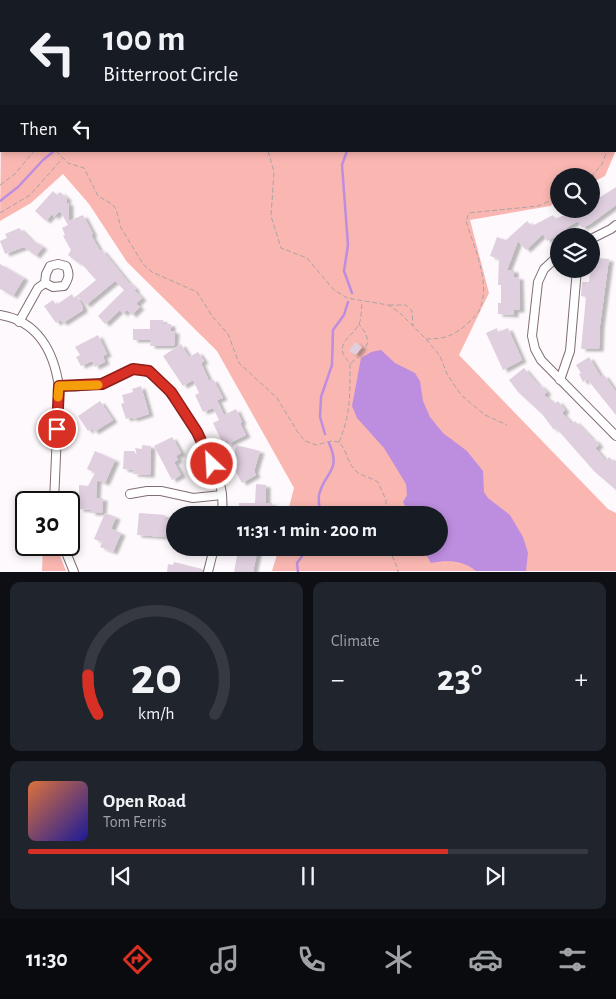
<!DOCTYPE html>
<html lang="en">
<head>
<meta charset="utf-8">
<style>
	:root { --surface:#171b24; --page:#20242c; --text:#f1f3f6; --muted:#9ea1a6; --line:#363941; --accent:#d93025 }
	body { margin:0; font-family:"Alegreya Sans",sans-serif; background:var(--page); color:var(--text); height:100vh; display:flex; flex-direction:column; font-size:19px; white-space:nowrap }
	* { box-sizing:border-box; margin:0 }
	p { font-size:16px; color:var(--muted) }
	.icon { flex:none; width:28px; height:28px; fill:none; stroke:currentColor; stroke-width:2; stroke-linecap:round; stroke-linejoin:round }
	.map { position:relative; height:572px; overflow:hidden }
	.panel { display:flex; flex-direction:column; gap:10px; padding:10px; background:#0d0f14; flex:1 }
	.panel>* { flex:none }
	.top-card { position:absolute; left:0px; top:0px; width:616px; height:152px; box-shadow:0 2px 8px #0003; background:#171b24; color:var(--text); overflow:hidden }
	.buttons { position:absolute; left:550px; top:168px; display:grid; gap:10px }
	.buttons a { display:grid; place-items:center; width:50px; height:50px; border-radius:50%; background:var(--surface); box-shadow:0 2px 8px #0003; font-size:25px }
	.speed { position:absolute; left:15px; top:491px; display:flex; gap:10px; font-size:25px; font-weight:700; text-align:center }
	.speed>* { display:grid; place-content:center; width:65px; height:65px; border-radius:50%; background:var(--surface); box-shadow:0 2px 8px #0003; line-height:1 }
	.speed .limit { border:2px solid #111; border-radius:8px; background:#fff; color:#111 }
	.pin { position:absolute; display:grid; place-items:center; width:42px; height:42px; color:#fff; margin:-21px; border:2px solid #fff; border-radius:50%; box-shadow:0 1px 5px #0007 }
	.me { position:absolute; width:55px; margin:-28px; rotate:335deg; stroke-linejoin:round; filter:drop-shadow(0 0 4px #0008) }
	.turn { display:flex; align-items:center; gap:18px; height:105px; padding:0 20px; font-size:22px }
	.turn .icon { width:65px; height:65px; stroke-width:2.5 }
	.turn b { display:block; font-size:35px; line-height:42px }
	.then { display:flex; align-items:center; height:48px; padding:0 20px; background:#0003; gap:10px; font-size:19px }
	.big { font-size:38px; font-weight:600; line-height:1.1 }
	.panel .tile { flex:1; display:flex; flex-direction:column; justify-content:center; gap:8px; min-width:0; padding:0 18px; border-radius:10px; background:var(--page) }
	.panel .dial { align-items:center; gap:0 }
	.dial svg { height:130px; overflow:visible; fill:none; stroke:var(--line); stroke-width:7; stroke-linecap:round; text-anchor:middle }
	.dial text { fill:var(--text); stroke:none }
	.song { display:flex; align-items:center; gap:15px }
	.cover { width:60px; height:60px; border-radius:8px; background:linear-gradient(135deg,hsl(20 70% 55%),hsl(240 70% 35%)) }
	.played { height:5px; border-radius:2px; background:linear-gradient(90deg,var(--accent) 75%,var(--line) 75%) }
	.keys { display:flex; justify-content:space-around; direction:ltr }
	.heat { display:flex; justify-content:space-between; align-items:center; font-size:28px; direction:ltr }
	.panel .tiles { flex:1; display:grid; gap:10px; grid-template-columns:1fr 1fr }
	.tile:last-child { grid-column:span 2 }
	.trip { position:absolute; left:166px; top:506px; width:282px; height:50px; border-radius:25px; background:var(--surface); box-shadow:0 2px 8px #0003; font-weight:600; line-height:50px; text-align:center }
	.dock { display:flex; height:80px; justify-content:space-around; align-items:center; background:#090b0e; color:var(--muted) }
	.dock .icon { width:35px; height:35px }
	.dock .active { color:var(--accent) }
	.dock b { font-size:22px; color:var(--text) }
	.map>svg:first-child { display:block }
</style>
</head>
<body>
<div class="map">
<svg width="616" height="572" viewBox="0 0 616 572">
	<defs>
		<filter id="shadow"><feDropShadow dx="4.5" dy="2.5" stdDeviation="1" flood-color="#0004"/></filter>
	</defs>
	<rect width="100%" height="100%" fill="#fef9fc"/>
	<!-- green -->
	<g fill="#fab7b1">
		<polygon points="0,0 84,0 1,1 0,16"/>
		<polygon points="220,0 616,0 616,150 605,176 591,183 591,176 559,176 559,201 550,206 470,220 489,293 459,355 608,509 616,513 616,571 272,571 279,548 440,548 440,515 287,515 294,488 217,351 127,262 89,204 63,174 31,203 0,221 1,137 1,151 615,151 615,1 220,1"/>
		<polygon points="43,545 56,545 66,571 42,571"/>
	</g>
	<!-- water -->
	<path fill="#bd8edf" d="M 381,350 L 395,363 L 415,373 L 420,381 L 423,401 L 430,417 L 443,433 L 467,451 L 483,471 L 484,492 L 488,498 L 510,515 L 523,537 L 528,553 L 526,571 L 476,571 C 463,560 448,560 431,563 L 422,548 L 440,548 L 440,515 L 410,515 L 403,502 L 407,495 L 406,484 L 384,448 L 357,418 L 352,406 L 361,358 L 371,352 Z"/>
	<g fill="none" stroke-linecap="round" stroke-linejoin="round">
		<!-- stream -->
		<g stroke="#bd8edf" stroke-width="2.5">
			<polyline points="232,1 232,0"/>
			<polyline points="347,151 342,165 348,245 344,271 352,293"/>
			<polyline points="0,201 18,187 43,160 54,151"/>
			<polyline points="325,434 320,417 321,397 332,365 333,330 344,315 348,302"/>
			<path d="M 320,515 C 320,509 318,501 319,495 C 324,472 342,472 329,443"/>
			<polyline points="298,572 297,563 308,548"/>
		</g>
	</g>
	<!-- building -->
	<g fill="#e0cfdf" filter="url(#shadow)">
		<polygon points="616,187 616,205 590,224 582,228 578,221 566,228 567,230 547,241 543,234 526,250 518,241 507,270 514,270 514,277 519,277 520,310 514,310 514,315 498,314 498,303 501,303 501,285 498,285 499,259 490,256 497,237 506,240 527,221 532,226 553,215 556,219 570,212 568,209 591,209 591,203"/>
		<polygon points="53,191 57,195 60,192 67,198 66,203 69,203 69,221 83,215 93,234 91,235 100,251 102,250 128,282 136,289 134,290 142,298 136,304 140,307 132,315 127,310 123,314 120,310 105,324 98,316 124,290 115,281 86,305 77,296 83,307 83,310 63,323 60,320 56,323 44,306 53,300 56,305 72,294 74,298 96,280 80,262 78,263 68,255 71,250 63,236 65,235 62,228 68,225 60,211 54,217 52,214 46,221 35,211"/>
		<polygon points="19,228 32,241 30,243 34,241 43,247 36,256 24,247 5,254 0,241 7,238 5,234"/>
		<polygon points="598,258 609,259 600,325 599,349 581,349 586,297 581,296 582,282 589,282 591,265 597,265"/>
		<polygon points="0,264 24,278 13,296 0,289"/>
		<polygon points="150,320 163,320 163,324 171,324 171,331 175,331 174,346 150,346 151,340 133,340 133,329 150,329"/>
		<polygon points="497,328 498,332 508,328 522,360 503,370 486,333"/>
		<polygon points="98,335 107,354 103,356 105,362 95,367 92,361 81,366 76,357 80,355 75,347"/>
		<polygon points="355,342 362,347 356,355 349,351"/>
		<polygon points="181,344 189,357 198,352 204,361 201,363 209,381 213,379 223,398 217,400 224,415 236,409 242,422 240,423 246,435 228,444 227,440 222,442 213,423 219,420 213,408 203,412 195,395 199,393 193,380 183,386 163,356"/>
		<polygon points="589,357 601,377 604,375 616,392 616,415 587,379 583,382 579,374 581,373 576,365"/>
		<polygon points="524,368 539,386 540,385 547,392 544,395 554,404 558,401 565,410 562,413 572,424 575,421 593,440 594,439 599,445 595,448 606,461 609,457 616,464 616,490 594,471 556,428 554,430 542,414 519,393 509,380"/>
		<polygon points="141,386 149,414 133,419 132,417 126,419 121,404 124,403 122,395 133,392 132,389"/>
		<polygon points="100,401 113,420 94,432 92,428 88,431 78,416"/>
		<polygon points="172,437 181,453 176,456 178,460 174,462 181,475 172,480 154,446"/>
		<polygon points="142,445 151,446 150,475 133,474 134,470 123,469 124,451 134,451 138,458 135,448 142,449"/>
		<polygon points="236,445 260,451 254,471 256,475 242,483 228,458 234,455"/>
		<polygon points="95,451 115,460 105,483 97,480 96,498 103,498 102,513 91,513 91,510 79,509 79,485 88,486 95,473 87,469"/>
		<polygon points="256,484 266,485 266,503 272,503 272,513 265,513 265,515 239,515 239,503 255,503"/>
		<polygon points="105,513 116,517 111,529 121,533 113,552 100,547 102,542 94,539"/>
		<polygon points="139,513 165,515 165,519 168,520 167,537 137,535"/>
		<polygon points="235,548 258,548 253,572 234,572 237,556 234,555"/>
		<polygon points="174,562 202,569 202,572 167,572 168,564 173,565"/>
	</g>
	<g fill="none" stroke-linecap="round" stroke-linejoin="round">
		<!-- street casing -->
		<g stroke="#806d76" stroke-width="10">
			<g id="street">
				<polyline points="158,1 158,0"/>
				<polyline points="0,75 1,74"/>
				<polyline points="591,239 611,229 616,225"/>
				<polyline points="559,255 544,269 538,282 532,336 535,349 541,360 616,436"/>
				<path d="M 0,315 C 38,321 54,352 59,387 L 54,502"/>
				<path d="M 19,322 L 38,288 L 45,283 L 53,287 L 64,286 C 69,278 70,274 66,266 L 58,264 L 50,266 L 46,274 L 45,283"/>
				<polyline points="560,380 570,351 577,269"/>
				<path d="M 59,387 C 79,386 95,387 115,378 C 122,375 131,368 139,369 C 167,372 212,455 219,481 C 223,492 223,503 222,515"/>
				<polyline points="130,494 147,491 161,491 193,498 222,495"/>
				<polyline points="63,545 74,572"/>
				<polyline points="208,572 214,548"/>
			</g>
		</g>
		<!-- path -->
		<g stroke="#a9a3a6" stroke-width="1" stroke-dasharray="5 2.5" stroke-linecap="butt">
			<polyline points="8,0 9,1"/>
			<polyline points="217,0 222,1"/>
			<polyline points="249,0 250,1"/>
			<polyline points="578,0 579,1"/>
			<polyline points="223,1 224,0"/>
			<polyline points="615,47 616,48"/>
			<polyline points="615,133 616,130"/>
			<path d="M 56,151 L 68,163 L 84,168 L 98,196 L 112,204 L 116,209 L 121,228 L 143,264 L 152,272 L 197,292 L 212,316 L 228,334 L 239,363 L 277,398 L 297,431 L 305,441 L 316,445 L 331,441 L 339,442 C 347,450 347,463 356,471 C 361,476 372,478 378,482 L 386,500 L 386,515"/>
			<polyline points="268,151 274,172 271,216 281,248 307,258 334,290 347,298 388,305 399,312 426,339 440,356 447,374 461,395 485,415 507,425"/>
			<polyline points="591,177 602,164 607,151"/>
			<polyline points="0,185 15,174 34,151"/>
			<polyline points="0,213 30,195 62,159"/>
			<polyline points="389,305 406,305 412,311 413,326"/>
			<path d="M 426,339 C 445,339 454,336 468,323 C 472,319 476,316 479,311 C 492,284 474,248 466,221 L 469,213 L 538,206 L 559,197"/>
			<polyline points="351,363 363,353 368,342 366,334 359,324"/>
			<path d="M 339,442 C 351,414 350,393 350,363 C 333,346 348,340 358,326 C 362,320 361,309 362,302"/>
			<path d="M 391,548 C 390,556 397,563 398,572"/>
		</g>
		<!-- street -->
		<use href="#street" stroke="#fff" stroke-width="8"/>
	</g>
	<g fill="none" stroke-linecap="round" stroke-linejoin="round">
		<!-- route casing -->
		<g stroke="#8d1f18" stroke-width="12">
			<polyline id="route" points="57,429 59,386 102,384 133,369 149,371 171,392 197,432 212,464"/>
		</g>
		<!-- route -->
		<use href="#route" stroke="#d93025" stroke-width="9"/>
		<!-- slow -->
		<polyline stroke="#f59e0b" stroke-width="9" points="58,397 59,386 98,385"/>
	</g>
</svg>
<div class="buttons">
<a><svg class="icon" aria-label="search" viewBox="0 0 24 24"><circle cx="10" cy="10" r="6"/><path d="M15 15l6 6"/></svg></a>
<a><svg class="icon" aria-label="layers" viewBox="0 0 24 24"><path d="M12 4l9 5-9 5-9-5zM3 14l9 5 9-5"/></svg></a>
</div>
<div class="speed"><div class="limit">30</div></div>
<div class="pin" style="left:57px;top:429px;background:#d93025"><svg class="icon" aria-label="arrive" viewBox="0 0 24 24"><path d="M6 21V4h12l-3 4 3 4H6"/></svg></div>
<svg class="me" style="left:212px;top:464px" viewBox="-20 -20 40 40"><circle r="17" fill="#d93025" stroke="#fff" stroke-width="3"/><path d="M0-11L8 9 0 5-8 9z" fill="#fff"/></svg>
<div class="trip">11:31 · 1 min · 200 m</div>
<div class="top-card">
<div class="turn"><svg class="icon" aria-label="left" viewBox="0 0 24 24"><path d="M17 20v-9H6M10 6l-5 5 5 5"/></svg><div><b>100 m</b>Bitterroot Circle</div></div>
<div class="then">Then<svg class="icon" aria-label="left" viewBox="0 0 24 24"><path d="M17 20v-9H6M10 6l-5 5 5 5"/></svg></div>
</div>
</div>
<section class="panel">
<div class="tiles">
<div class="tile dial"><svg viewBox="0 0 100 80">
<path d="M14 69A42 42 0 1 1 86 69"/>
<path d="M14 69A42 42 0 0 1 8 45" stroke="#d93025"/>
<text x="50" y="56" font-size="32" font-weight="700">20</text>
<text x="50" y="72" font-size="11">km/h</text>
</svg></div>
<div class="tile"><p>Climate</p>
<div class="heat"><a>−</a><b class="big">23°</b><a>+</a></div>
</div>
<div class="tile">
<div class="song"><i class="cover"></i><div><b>Open Road</b><p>Tom Ferris</p></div></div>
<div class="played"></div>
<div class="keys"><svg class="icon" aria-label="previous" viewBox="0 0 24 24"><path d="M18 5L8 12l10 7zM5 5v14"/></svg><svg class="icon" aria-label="pause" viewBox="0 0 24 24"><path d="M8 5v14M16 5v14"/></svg><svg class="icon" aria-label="next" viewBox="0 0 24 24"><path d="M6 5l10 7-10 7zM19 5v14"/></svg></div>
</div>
</div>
</section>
<nav class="dock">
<b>11:30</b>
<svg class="icon active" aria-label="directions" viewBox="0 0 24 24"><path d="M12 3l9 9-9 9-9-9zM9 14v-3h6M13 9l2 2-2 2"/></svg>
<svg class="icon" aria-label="music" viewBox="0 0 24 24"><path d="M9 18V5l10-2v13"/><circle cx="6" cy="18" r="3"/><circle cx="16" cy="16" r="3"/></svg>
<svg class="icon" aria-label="phone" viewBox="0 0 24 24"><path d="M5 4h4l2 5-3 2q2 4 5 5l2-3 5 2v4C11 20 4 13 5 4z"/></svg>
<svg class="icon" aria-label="climate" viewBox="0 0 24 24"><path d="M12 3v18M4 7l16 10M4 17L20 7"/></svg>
<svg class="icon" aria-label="car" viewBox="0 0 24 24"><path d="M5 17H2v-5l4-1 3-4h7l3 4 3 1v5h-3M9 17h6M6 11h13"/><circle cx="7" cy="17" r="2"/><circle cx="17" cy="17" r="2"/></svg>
<svg class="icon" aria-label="filters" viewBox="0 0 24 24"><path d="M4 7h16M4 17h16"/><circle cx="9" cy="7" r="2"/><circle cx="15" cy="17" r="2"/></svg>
</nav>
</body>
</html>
